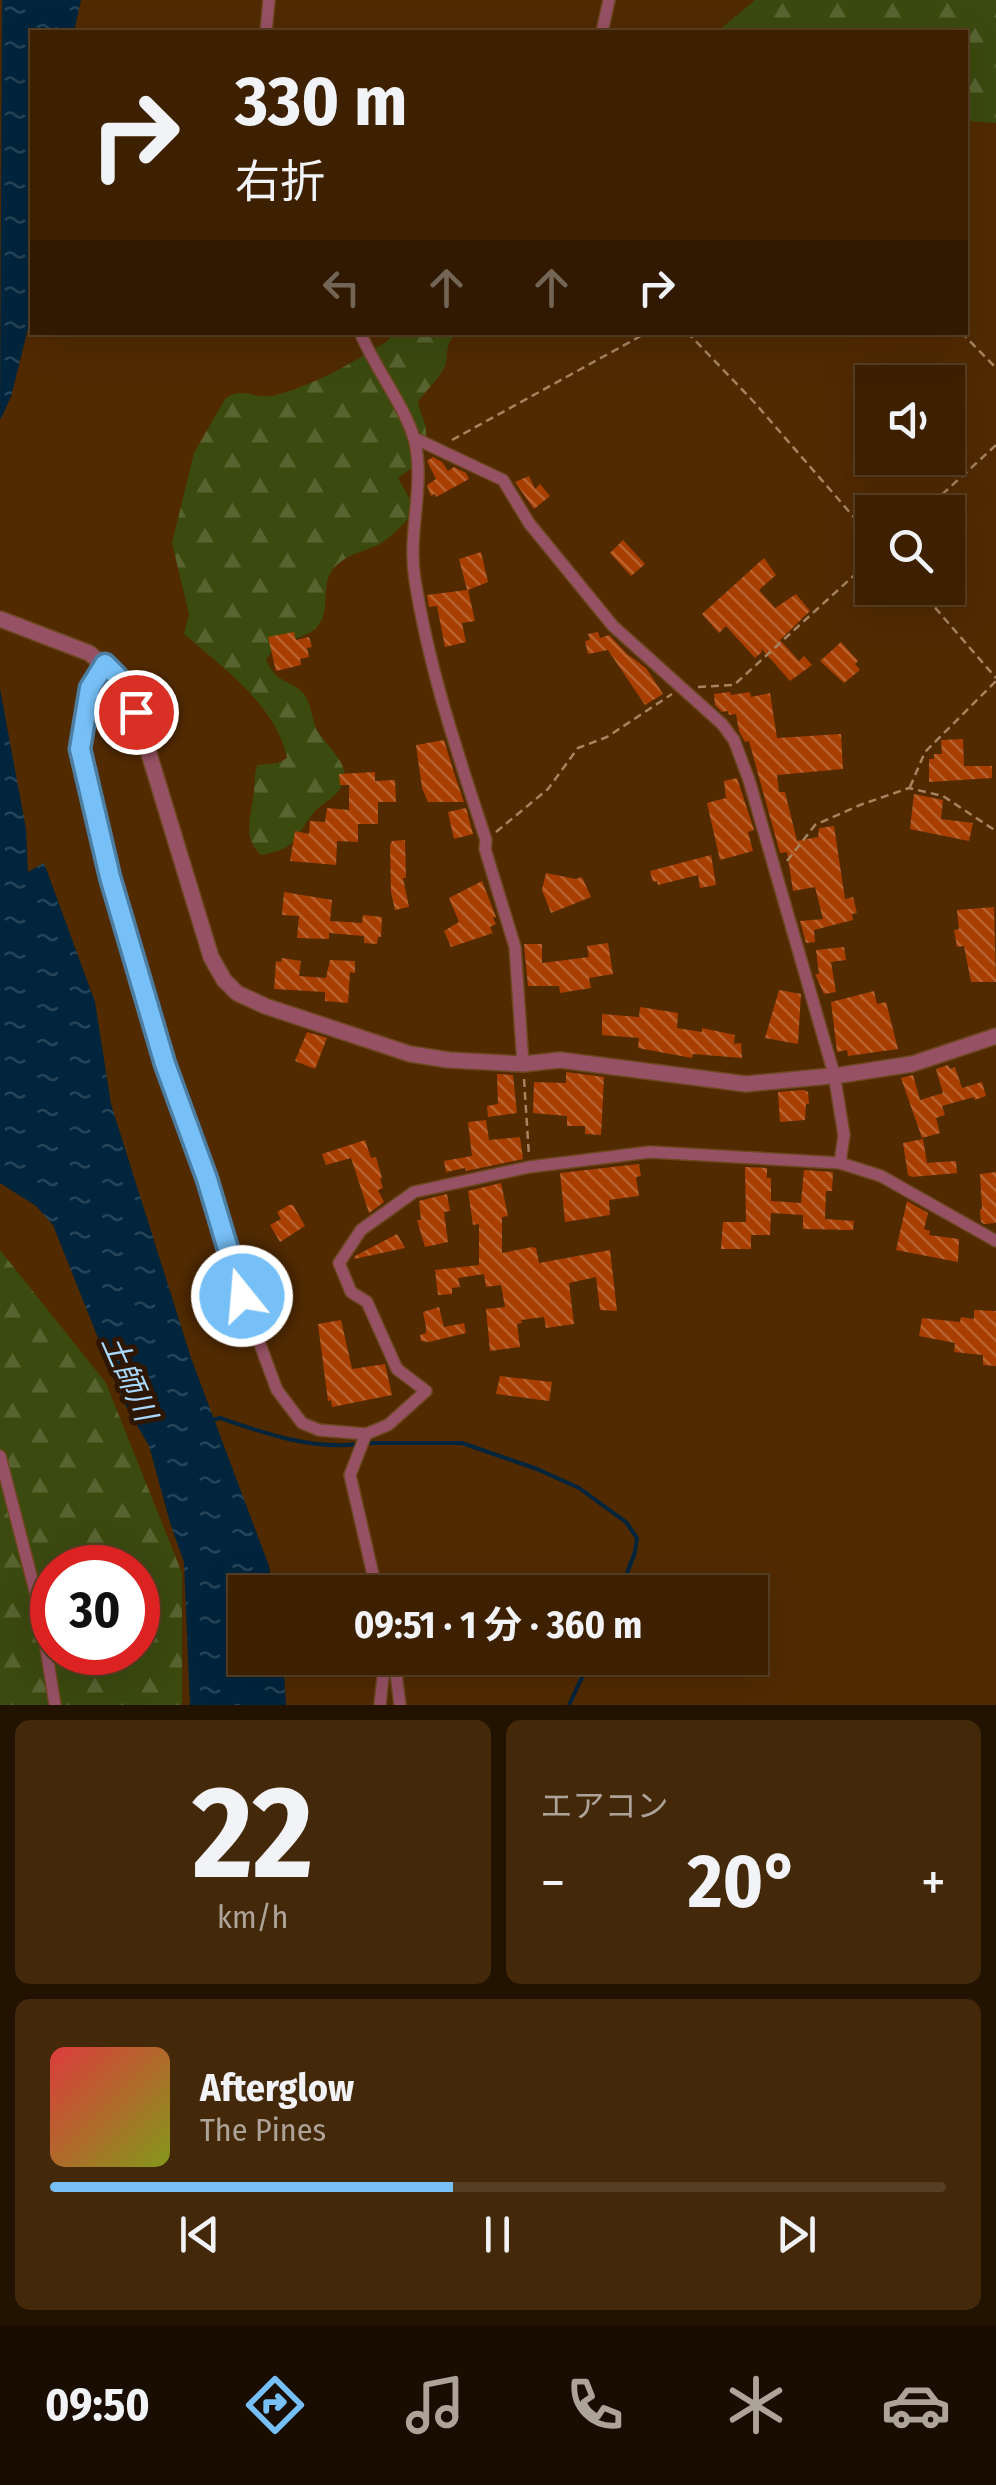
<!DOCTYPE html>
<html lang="ja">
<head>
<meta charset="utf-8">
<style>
	:root { --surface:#3d2000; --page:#44280a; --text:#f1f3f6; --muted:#ada399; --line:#563e22; --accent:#77c0f7 }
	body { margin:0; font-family:"Fira Sans Condensed","Noto Sans JP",sans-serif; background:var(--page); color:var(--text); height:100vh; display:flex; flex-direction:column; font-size:38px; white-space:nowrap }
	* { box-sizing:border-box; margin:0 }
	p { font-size:32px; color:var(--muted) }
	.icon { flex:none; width:55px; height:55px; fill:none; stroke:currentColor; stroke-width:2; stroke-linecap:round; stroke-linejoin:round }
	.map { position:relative; height:1705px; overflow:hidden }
	.details { display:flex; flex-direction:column; gap:15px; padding:15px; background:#221200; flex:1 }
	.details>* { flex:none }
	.top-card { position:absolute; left:30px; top:30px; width:938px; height:305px; border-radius:0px; box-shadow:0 10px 40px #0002,0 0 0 2px var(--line); background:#3d2000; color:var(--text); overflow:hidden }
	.fabs { position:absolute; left:855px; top:365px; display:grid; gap:20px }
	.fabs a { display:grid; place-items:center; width:110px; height:110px; border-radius:0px; background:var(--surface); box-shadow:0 10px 40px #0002,0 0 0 2px var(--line); font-size:50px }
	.speed { position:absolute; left:30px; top:1545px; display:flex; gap:20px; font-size:50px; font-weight:700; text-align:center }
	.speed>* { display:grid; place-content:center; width:130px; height:130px; border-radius:50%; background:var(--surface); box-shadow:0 10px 40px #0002,0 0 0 2px var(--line); line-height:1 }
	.speed .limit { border:15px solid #d22; background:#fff; color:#111 }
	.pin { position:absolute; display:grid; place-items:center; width:85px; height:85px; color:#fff; margin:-42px; border:5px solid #fff; border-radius:50%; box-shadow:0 2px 10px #0007 }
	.me { position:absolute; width:110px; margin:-55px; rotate:343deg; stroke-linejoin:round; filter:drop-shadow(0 0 8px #0008) }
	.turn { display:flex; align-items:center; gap:35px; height:210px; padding:0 40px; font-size:45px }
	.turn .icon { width:130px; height:130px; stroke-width:2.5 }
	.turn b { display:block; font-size:70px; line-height:85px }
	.lanes { display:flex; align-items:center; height:95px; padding:0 40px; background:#0003; justify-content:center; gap:50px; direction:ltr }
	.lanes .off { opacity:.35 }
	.big { font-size:75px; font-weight:700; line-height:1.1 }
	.details .widget { flex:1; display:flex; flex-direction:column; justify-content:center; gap:15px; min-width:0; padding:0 35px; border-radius:15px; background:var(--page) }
	.details .dial { align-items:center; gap:0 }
	.dial b { font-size:130px; line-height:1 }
	.song { display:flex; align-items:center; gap:30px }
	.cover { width:120px; height:120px; border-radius:15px; background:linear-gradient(135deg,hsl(0 70% 55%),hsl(70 70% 35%)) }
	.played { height:10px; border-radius:5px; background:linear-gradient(90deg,var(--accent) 45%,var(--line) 45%) }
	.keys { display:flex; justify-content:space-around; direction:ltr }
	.heat { display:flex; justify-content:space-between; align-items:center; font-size:55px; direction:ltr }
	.details .tiles { flex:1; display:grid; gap:15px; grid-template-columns:1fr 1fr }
	.widget:last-child { grid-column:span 2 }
	.trip { position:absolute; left:228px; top:1575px; width:540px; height:100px; border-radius:0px; background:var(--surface); box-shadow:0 10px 40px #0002,0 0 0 2px var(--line); font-weight:700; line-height:100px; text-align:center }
	.tab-bar { display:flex; height:160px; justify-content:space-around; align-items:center; background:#180d00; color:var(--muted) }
	.tab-bar .icon { width:70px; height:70px }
	.tab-bar .active { color:var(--accent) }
	.tab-bar b { font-size:45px; color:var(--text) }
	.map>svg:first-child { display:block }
</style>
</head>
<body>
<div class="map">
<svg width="996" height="1705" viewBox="0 0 996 1705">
	<defs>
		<pattern id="forest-firs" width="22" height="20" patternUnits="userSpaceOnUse" patternTransform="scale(2.5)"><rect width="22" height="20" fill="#3b4a0f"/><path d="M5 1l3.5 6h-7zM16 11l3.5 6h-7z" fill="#586430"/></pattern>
		<pattern id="water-ripples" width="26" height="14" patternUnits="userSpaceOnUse" patternTransform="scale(2.5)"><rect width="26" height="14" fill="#00253d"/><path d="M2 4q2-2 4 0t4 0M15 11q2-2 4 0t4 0" fill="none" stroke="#264457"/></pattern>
		<pattern id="building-back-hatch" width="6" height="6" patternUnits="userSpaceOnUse" patternTransform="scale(2.5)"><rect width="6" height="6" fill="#a83f01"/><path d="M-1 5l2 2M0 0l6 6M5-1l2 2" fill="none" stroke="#b96330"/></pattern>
	</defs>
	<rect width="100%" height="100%" fill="#512a00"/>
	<!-- forest -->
	<g fill="url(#forest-firs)" fill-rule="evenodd">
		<polygon points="755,0 996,0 996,123 965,121 965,32 717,32"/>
		<path d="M 389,333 L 458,333 C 443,343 450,354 444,368 C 438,380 426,391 418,401 C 419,411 423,416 425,424 C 430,450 419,464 398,478 L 413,505 L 412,515 C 403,524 393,535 383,542 C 365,553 342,553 330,574 C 322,589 330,614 317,627 C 302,641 277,639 266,660 C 279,687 289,677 304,694 C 312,704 311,719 317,730 C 326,746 351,764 343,783 C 337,799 321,802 312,815 C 291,841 299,848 261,855 C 243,838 250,821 253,799 C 255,787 254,776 257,765 L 278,763 L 287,758 C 277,706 222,667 184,634 L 189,614 L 172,543 L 194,453 L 225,399 C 243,385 255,401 276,395 C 322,382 349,364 389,340 Z"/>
		<path d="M 0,1250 L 106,1383 L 182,1573 L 182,1705 L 0,1705 ZM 52,1568 L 138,1568 L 138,1652 L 52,1652 Z"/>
	</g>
	<!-- water -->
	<g fill="url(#water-ripples)">
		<polygon points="2,0 81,0 74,32 32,32 32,312 11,397 0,420"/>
		<polygon points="0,689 26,829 28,872 44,863 95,1002 111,1104 191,1358 269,1566 274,1592 245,1592 245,1658 283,1658 286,1705 190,1705 184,1562 171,1526 149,1446 124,1403 53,1225 36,1206 0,1183"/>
	</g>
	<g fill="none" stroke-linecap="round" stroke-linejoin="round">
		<!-- stream -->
		<g stroke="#00253d" stroke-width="4">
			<path d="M 212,1420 L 220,1418 C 264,1433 311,1450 358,1444"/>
			<polyline points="367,1443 462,1443 537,1469 579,1488 626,1522 637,1538 635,1552 620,1592"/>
			<polyline points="569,1705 591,1658"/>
		</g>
	</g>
	<!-- building -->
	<g fill="url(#building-back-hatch)">
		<polygon points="433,457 442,462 448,471 454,467 466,473 469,479 436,497 435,494 431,496 427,485 436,479 427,461"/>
		<polygon points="529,476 535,489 540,484 550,496 534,509 515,482"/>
		<polygon points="623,540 645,564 631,576 610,553"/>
		<polygon points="481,552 488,582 468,590 475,621 462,623 466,642 445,647 437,606 429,607 427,595 467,590 459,559"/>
		<polygon points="764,558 776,575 759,590 775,608 796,594 810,611 780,640 799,661 804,656 812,665 790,681 761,648 762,652 755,658 726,626 719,633 702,614"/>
		<polygon points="294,632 296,640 309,637 312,647 307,648 309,657 300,659 301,665 276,671 268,637"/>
		<polygon points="598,632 600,638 609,635 627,654 646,668 663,694 645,705 608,650 588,654 585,641 590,640 588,634"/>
		<polygon points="841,642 858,661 855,664 860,670 844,683 820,661"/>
		<polygon points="730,692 731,695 750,692 751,697 770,693 777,738 841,734 843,769 777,775 779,792 785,792 797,841 818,837 819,828 834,826 845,899 853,897 857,913 852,914 853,920 814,930 815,942 806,943 800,921 823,919 815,887 793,891 787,852 780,853 749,741 745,742 739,731 736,714 729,715 728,711 722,712 715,705 714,694"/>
		<polygon points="963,739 964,766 992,766 992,778 929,782 929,759 934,759 934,754 942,754 941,740"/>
		<polygon points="444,740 456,779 464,802 428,802 422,788 416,745"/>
		<polygon points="375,772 375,781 395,780 396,802 378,802 378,824 358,824 358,842 337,841 336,865 290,861 295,831 309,834 310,821 325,822 327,808 349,810 349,785 340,785 339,774"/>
		<polygon points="737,778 754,830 748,832 753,851 720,860 707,803 726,798 724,781"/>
		<polygon points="914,794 943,800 941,819 973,823 969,841 910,829"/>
		<polygon points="466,808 473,834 454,839 448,812"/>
		<polygon points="405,840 406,878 403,878 409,907 395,910 391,892 390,845 392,841"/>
		<polygon points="711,855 716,885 700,888 698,875 658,885 657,881 653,882 650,871"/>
		<polygon points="546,873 576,879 582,877 591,897 551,913 542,890"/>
		<polygon points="482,881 496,917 493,918 496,924 490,927 493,933 451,947 444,931 459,922 449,898"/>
		<polygon points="284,892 332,900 330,921 362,923 363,915 382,917 381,937 378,937 377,944 364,943 364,936 329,933 329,939 297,938 299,916 282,915"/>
		<polygon points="994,907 996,982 971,982 964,946 957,947 954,930 959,929 957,910"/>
		<polygon points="608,943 613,974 589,978 591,988 560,993 559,986 528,986 524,944 542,944 542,963 589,957 587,946"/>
		<polygon points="844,947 846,960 831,962 836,992 824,994 815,974 819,974 816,950"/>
		<polygon points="282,958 301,961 299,976 326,978 330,960 355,961 355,973 350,972 348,1003 325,1001 325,992 274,989 276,961 281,962"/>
		<polygon points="779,990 801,994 798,1044 765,1038"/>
		<polygon points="874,991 877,1004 886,1002 898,1049 848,1056 847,1050 837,1052 831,1002"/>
		<polygon points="640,1007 678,1013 677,1028 702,1032 702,1028 735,1035 734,1044 741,1043 742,1058 693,1054 692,1058 638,1048 639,1038 602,1035 602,1014 639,1017"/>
		<polygon points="307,1032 327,1038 315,1069 295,1061"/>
		<polygon points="948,1065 950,1069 955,1067 962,1088 982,1082 986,1096 975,1100 974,1097 942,1106 945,1115 936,1118 940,1133 922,1138 901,1078 913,1075 920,1100 943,1093 936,1069"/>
		<polygon points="566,1072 604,1077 601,1135 585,1134 585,1126 567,1126 567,1116 533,1113 534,1082 566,1083"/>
		<polygon points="497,1074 513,1075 517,1113 488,1117 487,1106 498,1104"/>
		<polygon points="803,1090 808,1092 809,1104 806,1104 805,1120 780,1122 778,1092"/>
		<polygon points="486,1120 489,1140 520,1137 523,1159 466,1171 465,1168 446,1172 444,1161 472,1156 468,1122"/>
		<polygon points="923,1139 927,1163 956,1161 957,1173 912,1177 908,1175 903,1143"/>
		<polygon points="365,1140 371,1158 376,1157 382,1178 380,1179 383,1188 378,1190 384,1202 369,1213 351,1158 326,1165 322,1154"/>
		<polygon points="639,1164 641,1176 636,1177 639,1196 609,1200 610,1215 565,1222 560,1173"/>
		<polygon points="745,1167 767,1168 767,1178 771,1178 771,1201 801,1203 804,1170 833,1172 832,1191 826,1191 825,1219 854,1221 853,1230 803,1229 803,1215 771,1213 770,1235 751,1235 751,1249 721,1249 723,1222 746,1222"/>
		<polygon points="996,1172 996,1223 984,1224 981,1222 980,1209 982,1209 980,1174"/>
		<polygon points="501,1183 508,1216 502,1217 502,1253 532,1247 536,1248 539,1263 610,1250 617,1311 600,1310 596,1277 569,1283 574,1324 546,1328 544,1317 521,1320 522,1323 517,1324 520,1347 490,1351 486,1309 505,1307 501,1285 486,1287 484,1274 458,1278 460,1287 452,1288 452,1294 438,1295 435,1270 479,1265 479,1224 473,1225 468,1191"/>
		<polygon points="447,1194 450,1211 444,1212 448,1242 425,1247 417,1220 421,1220 419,1201"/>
		<polygon points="907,1201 928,1213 924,1229 930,1231 929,1235 959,1239 958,1262 896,1250"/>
		<polygon points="289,1205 293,1205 305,1226 280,1242 270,1225 281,1219 277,1212"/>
		<polygon points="397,1234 405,1248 354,1259 355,1256"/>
		<polygon points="439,1307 444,1327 464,1323 466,1333 429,1342 421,1341 420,1335 426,1333 426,1327 423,1312"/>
		<polygon points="974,1310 996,1311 996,1366 983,1365 983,1355 954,1352 955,1343 919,1336 922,1318 960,1322 961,1317 974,1319"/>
		<polygon points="341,1320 352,1369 385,1364 392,1395 332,1407 331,1400 328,1401 318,1324"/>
		<polygon points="500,1376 552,1382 549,1401 496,1394"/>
	</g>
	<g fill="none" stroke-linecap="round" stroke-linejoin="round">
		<!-- minor casing -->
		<g stroke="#6c471f" stroke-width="14">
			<g id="minor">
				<polyline points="266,32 269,0"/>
				<polyline points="602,32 609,0"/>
				<path d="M 360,332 C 374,367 407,409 415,442 C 425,488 407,534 415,580 C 429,669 458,755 486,840 L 485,849 L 515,947 L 523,1064"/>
				<polyline points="414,438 503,480 529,523 613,626 722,724 734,740 749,780 834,1074 844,1135 840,1163"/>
				<polyline points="105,664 90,688 80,749 110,877 165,1064 207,1179 242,1296 277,1390 302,1423 319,1430 366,1434 388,1425 426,1391 397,1369 367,1302 351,1292 339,1263 361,1230 414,1192 529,1167 650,1152 840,1163 881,1176 996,1241"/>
				<polyline points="366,1434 350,1475 377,1592"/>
				<polyline points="0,1456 40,1610 55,1705"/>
				<polyline points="394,1658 400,1705"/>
				<polyline points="380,1705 385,1658"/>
			</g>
		</g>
		<!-- tertiary casing -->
		<g stroke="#6c471f" stroke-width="18">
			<polyline id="tertiary" points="0,619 89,653 117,676 136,711 211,957 224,980 237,993 265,1006 410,1054 449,1060 523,1064 560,1060 746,1084 841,1075 912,1064 996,1036"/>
		</g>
		<!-- path -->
		<g stroke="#a68361" stroke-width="2.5" stroke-dasharray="8 5" stroke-linecap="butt">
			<polyline points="687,332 754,402 872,538"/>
			<polyline points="961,332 996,368"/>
			<polyline points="452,440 648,332"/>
			<polyline points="923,512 996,445"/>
			<polyline points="918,588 996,678"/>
			<polyline points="698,687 734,685 872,559"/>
			<polyline points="910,787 925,752 996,681"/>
			<polyline points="496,832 548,789 578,748 607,737 672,694"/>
			<polyline points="787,861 815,825 860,805 909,788 943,796 996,831"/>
			<polyline points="524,1079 529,1156"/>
		</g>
		<!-- minor -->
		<use href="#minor" stroke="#975165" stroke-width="11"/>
		<!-- tertiary -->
		<use href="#tertiary" stroke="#975165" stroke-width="15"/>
	</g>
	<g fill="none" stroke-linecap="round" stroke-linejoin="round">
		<!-- route casing -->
		<g stroke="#4d7da1" stroke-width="25">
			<polyline id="route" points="136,712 117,676 105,664 90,688 80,749 110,877 165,1064 207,1179 242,1296"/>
		</g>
		<!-- route -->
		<use href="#route" stroke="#77c0f7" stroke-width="18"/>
	</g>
	<g text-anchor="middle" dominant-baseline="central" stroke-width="10" stroke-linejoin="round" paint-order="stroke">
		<!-- water labels -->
		<g font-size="30" font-style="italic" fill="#a8d8fe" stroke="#2d1702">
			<text transform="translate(129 1378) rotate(66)">土師川</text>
		</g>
	</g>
</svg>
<div class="fabs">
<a><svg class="icon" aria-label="sound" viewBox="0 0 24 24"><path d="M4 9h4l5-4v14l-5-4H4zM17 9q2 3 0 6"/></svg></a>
<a><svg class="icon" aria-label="search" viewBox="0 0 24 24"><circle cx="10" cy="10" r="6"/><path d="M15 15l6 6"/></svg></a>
</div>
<div class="speed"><div class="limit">30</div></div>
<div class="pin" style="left:136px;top:712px;background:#d93025"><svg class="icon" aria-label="arrive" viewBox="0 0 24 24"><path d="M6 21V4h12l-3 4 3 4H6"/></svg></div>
<svg class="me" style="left:242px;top:1296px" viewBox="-20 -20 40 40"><circle r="17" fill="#77c0f7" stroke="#fff" stroke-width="3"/><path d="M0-11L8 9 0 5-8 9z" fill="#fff"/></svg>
<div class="trip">09:51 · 1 分 · 360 m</div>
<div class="top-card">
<div class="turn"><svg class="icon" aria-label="right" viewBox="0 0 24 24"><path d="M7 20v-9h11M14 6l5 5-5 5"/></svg><div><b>330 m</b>右折</div></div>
<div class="lanes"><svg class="icon off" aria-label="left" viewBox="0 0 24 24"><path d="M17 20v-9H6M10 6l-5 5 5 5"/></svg><svg class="icon off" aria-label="ahead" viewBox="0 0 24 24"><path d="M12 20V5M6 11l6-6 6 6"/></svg><svg class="icon off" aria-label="ahead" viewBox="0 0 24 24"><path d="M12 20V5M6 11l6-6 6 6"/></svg><svg class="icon" aria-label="right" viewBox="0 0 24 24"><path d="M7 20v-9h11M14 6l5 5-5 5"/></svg></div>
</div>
</div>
<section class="details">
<div class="tiles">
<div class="widget dial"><b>22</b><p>km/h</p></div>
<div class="widget"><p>エアコン</p>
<div class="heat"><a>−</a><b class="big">20°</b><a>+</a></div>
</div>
<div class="widget">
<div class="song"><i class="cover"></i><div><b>Afterglow</b><p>The Pines</p></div></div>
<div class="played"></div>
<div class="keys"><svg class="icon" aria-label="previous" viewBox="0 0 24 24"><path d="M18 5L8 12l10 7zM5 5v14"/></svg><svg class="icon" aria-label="pause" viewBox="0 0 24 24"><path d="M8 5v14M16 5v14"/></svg><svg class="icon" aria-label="next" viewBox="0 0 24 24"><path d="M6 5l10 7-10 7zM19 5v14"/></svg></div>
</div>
</div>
</section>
<nav class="tab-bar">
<b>09:50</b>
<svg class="icon active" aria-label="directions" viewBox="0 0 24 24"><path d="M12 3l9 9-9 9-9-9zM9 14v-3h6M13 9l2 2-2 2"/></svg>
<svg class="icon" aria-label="music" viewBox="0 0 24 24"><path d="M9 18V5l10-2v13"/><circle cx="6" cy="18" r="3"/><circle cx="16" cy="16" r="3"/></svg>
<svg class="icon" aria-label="phone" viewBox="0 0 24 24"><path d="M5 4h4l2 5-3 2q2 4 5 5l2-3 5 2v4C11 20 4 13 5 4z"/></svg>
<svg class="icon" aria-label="climate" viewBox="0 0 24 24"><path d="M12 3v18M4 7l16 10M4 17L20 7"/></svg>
<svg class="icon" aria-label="car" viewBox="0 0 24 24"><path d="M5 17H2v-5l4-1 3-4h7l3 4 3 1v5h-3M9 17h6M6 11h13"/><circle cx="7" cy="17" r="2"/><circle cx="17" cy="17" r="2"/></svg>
</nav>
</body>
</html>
